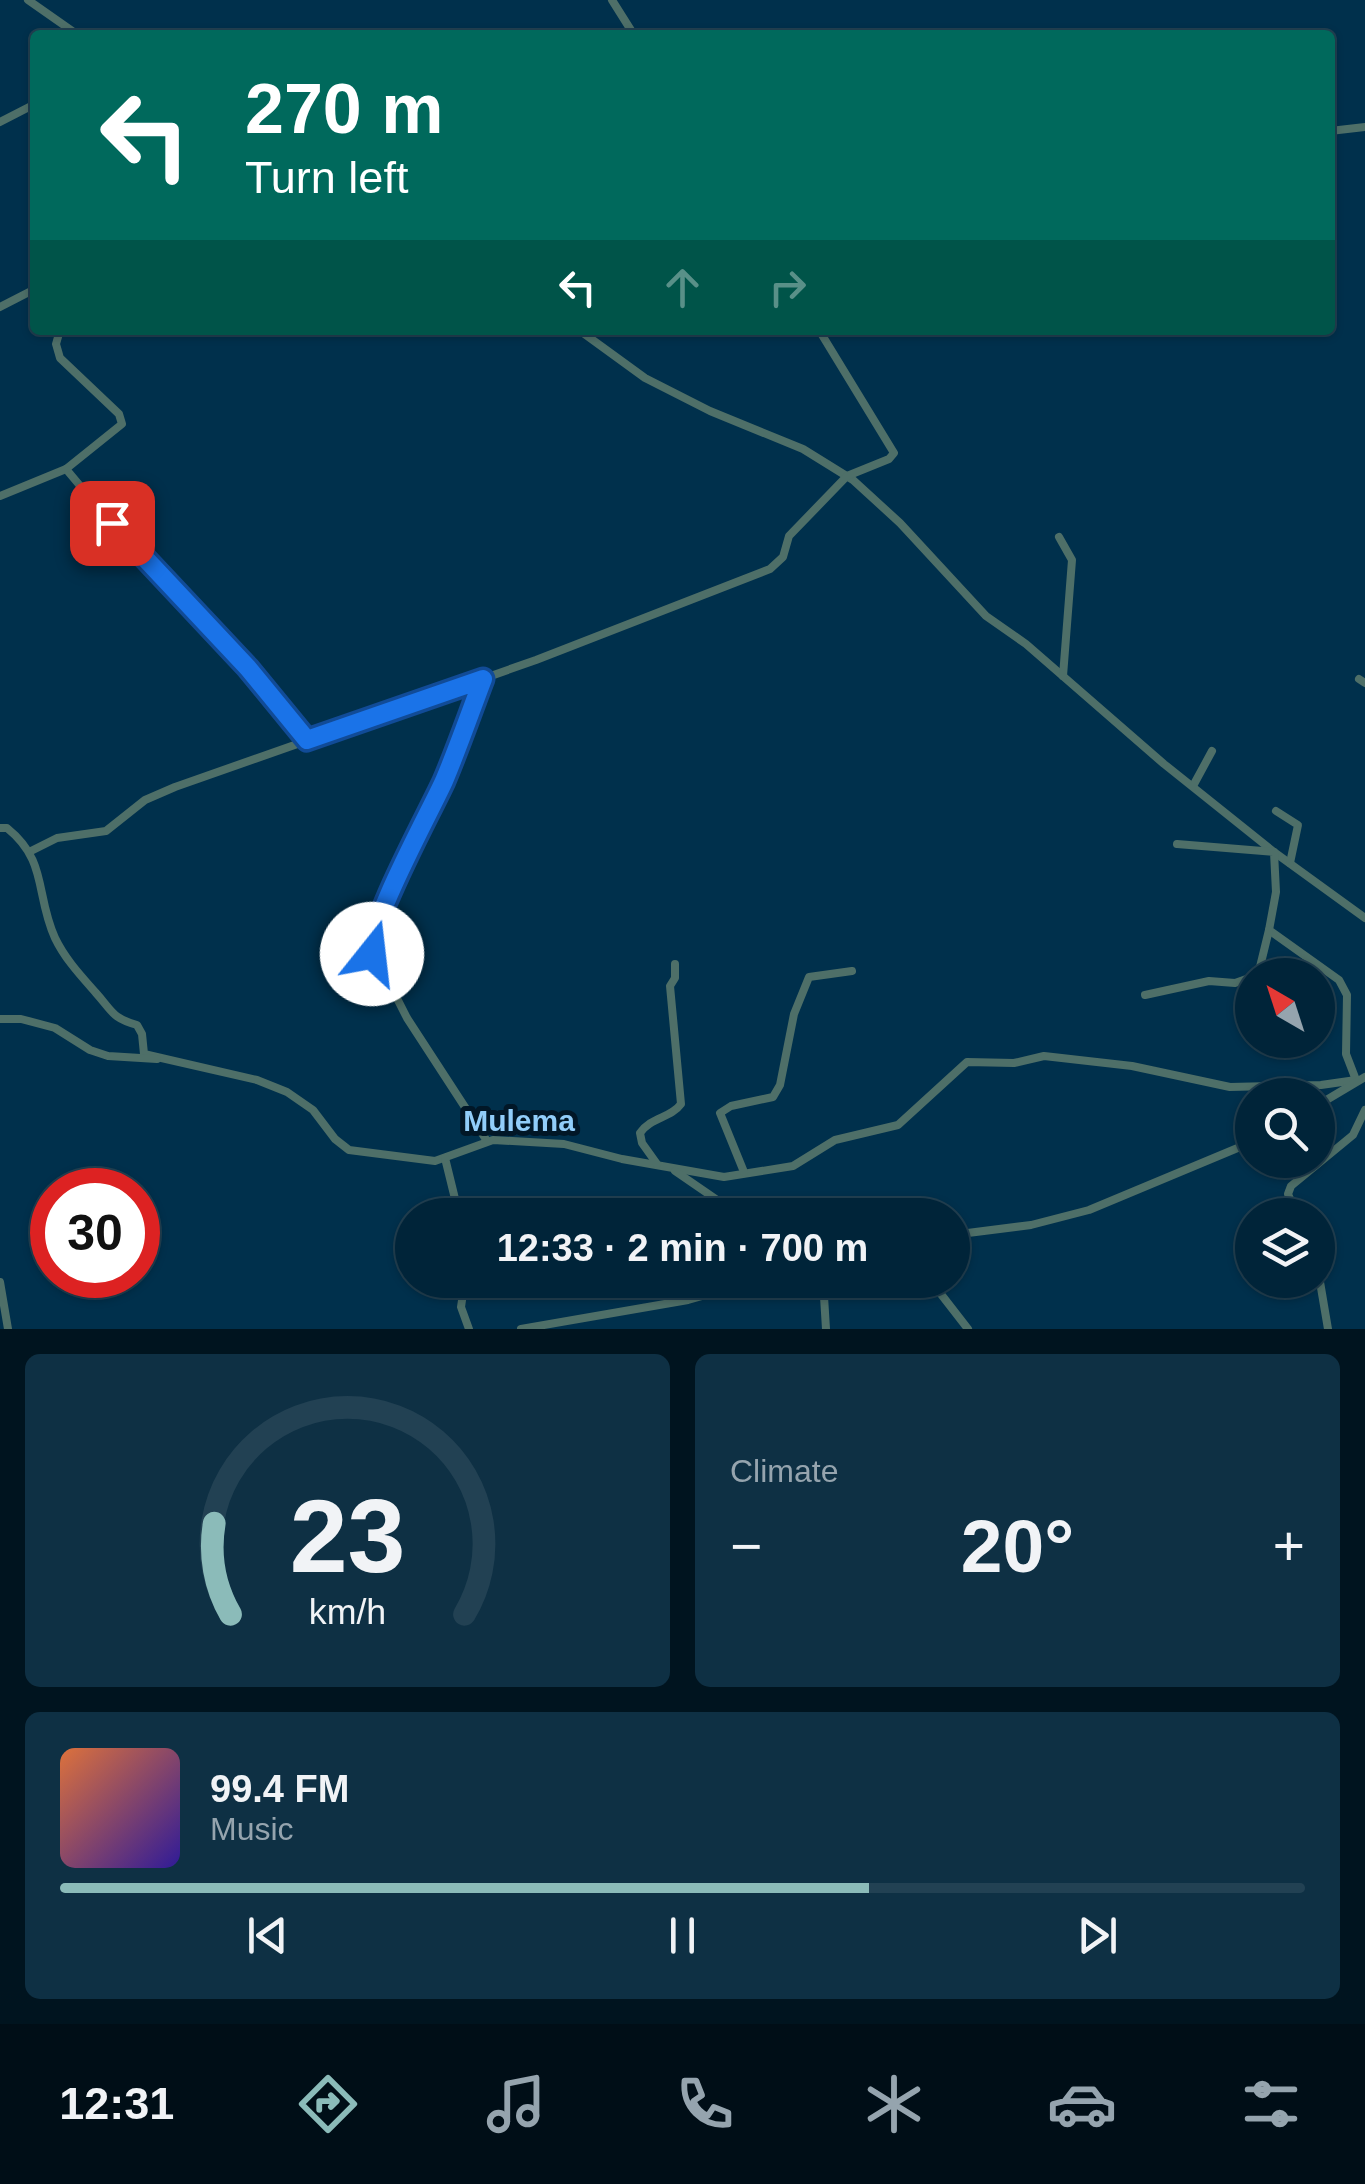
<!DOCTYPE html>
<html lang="en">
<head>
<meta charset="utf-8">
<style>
	:root { --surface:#002439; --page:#0e3044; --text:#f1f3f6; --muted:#95a4ae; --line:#224153; --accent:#8bbbb9 }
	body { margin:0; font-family:Arial,sans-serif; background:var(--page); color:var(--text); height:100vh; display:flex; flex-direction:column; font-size:38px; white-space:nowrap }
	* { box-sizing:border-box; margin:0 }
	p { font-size:32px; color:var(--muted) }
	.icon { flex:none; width:55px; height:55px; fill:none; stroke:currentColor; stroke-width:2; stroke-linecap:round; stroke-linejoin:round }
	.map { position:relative; height:1329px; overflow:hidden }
	.drawer { display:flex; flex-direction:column; gap:25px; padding:25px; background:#00141f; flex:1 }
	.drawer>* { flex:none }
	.banner { position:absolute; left:30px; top:30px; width:1305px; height:305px; border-radius:10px; box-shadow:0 2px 8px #0004,0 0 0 2px var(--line); background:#00695c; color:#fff; overflow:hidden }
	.needle { width:65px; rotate:321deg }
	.controls { position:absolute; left:1235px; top:958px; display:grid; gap:20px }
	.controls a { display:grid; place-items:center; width:100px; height:100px; border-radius:50%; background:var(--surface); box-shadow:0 2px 8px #0004,0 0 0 2px var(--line); font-size:50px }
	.speed { position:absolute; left:30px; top:1168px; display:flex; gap:20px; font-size:50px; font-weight:700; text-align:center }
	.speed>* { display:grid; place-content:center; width:130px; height:130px; border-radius:50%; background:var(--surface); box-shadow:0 2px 8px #0004,0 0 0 2px var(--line); line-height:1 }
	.speed .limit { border:15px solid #d22; background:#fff; color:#111 }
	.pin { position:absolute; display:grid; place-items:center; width:85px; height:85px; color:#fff; margin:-42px; border-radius:20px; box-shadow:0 5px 15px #0006 }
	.me { position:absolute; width:110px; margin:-55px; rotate:16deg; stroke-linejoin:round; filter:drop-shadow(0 0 8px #0008) }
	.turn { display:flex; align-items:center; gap:35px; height:210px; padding:0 50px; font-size:45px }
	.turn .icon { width:130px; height:130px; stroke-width:2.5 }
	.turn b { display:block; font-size:70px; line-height:85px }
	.lanes { display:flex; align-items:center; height:95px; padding:0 50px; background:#0003; justify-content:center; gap:50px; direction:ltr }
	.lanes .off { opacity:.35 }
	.big { font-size:75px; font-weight:700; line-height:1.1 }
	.drawer .tile { flex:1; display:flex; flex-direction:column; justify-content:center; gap:15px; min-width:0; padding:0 35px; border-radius:15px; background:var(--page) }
	.drawer .dial { align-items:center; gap:0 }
	.dial svg { height:260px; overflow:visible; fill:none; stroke:var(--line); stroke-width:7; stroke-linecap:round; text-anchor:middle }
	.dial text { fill:var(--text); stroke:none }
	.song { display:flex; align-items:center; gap:30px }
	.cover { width:120px; height:120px; border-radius:15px; background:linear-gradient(135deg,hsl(20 70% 55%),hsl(250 70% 35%)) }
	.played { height:10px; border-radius:5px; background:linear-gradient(90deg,var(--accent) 65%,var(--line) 65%) }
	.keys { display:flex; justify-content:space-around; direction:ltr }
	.heat { display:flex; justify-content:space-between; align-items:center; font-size:55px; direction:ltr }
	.drawer .tiles { flex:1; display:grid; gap:25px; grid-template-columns:1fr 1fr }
	.tile:last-child { grid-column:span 2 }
	.trip { position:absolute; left:395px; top:1198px; width:575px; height:100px; border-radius:50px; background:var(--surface); box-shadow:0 2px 8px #0004,0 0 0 2px var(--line); font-weight:700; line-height:100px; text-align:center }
	.dock { display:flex; height:160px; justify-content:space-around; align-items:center; background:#000e17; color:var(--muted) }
	.dock .icon { width:70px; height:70px }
	.dock .active { color:var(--accent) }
	.dock b { font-size:45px; color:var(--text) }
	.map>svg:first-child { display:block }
</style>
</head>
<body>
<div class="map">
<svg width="1365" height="1329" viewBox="0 0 1365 1329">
	<rect width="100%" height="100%" fill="#00304c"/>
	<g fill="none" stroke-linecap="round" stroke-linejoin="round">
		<!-- street -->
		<g stroke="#4e6f68" stroke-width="8">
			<polyline points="28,0 78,35"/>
			<polyline points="612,0 634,35"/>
			<polyline points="0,122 35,104"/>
			<polyline points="1330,131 1365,127"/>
			<polyline points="0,307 35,289"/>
			<polyline points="579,330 645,378 710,411 803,449 853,480 900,523 986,616 1026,644 1164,764 1274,852 1365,918"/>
			<polyline points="66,469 92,500 248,668 307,740"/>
			<polyline points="0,496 66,469 122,424 119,414 60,358 56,344 60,330"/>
			<polyline points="1059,537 1072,560 1063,676"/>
			<polyline points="483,679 445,778 370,945 407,1018 487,1141"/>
			<polyline points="1359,679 1365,683"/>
			<polyline points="1193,786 1212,751"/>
			<polyline points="1276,811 1298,825 1290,863"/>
			<path d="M 0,828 L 7,828 C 48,861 35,894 55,938 C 65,959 81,976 96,993 C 113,1012 112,1018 137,1025 L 142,1034 L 144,1054 L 257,1080 L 287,1092 L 313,1110 L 335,1139 L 349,1150 L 435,1161 L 493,1140 L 564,1144 L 622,1159 L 724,1177 L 793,1166 L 835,1140 L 898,1125 L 967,1062 L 1014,1063 L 1044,1056 L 1132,1066 L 1230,1087 L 1321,1085 L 1356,1080 L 1346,1054 L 1347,995 L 1339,980 L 1269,930 L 1276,892 L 1274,852 L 1177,844"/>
			<polyline points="31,851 57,838 106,831 145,800 175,787 536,660 770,569 783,557 789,536 847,476 889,459 894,453 819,330"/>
			<polyline points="1258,975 1269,930"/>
			<polyline points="1145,995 1209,981 1235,983 1252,977"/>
			<polyline points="0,1019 21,1019 55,1028 90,1050 108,1056 157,1059"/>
			<polyline points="1318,1105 1365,1077"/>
			<polyline points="445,1158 459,1215"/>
			<path d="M 657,1164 L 642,1143 L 640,1133 C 651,1117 671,1118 681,1104 L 670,986 L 675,978 L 675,964"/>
			<polyline points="675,1171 723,1204 759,1215"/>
			<polyline points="744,1172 720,1113 731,1106 773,1097 780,1085 794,1014 809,977 852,971"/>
			<polyline points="1297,1215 1288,1194 1291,1186 1353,1135 1365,1110"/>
			<polyline points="952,1235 1031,1225 1089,1210 1252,1142"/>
			<polyline points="1318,1270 1328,1329"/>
			<polyline points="465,1280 461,1307 469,1329"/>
			<polyline points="823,1280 826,1329"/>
			<polyline points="930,1280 968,1329"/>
			<polyline points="0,1282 8,1329"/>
			<polyline points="521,1329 688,1300 759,1280"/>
		</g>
	</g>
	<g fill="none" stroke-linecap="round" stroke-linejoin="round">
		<!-- route casing -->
		<g stroke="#114b97" stroke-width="25">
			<path id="route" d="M 112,523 L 248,668 L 307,740 L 483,679 C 470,713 458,748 444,781 C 430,812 366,928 372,954"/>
		</g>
		<!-- route -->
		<use href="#route" stroke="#1a73e8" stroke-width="18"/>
	</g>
	<g text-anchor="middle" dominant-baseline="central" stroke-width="10" stroke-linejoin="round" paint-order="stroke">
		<!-- quarter labels -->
		<g font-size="30" font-weight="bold" fill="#91cdf9" stroke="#011727">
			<text x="519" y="1120">Mulema</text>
		</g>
	</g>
</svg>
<div class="controls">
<a><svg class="needle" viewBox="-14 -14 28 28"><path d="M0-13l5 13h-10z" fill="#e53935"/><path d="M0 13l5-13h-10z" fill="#95a4ae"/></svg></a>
<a><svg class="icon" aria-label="search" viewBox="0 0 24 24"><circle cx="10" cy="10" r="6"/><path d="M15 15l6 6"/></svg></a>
<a><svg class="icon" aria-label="layers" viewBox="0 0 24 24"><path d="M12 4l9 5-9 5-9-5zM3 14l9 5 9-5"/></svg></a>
</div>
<div class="speed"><div class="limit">30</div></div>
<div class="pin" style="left:112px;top:523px;background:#d93025"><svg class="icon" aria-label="arrive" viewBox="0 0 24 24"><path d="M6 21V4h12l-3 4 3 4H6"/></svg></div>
<svg class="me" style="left:372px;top:954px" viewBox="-20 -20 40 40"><circle r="19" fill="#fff"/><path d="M0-13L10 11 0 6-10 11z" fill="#1a73e8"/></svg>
<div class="trip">12:33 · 2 min · 700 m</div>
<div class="banner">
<div class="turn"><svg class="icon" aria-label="left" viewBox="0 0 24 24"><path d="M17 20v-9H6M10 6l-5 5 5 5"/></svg><div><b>270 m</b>Turn left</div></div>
<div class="lanes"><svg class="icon" aria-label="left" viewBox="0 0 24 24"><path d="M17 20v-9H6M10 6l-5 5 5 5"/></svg><svg class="icon off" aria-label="ahead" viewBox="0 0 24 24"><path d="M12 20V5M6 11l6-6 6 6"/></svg><svg class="icon off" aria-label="right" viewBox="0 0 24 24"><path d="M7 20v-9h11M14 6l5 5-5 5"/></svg></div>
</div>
</div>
<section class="drawer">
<div class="tiles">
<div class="tile dial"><svg viewBox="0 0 100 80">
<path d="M14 69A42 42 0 1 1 86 69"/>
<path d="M14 69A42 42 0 0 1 9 41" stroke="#8bbbb9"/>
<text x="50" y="56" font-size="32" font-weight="700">23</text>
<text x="50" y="72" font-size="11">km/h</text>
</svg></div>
<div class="tile"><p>Climate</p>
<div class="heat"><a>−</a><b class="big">20°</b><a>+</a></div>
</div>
<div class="tile">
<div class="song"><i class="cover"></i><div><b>99.4 FM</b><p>Music</p></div></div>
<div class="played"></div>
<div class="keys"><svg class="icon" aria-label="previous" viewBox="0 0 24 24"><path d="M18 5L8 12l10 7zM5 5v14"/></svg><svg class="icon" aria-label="pause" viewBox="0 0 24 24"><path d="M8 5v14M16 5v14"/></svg><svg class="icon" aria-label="next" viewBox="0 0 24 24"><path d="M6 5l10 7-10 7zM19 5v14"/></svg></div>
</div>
</div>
</section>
<nav class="dock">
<b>12:31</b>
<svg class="icon active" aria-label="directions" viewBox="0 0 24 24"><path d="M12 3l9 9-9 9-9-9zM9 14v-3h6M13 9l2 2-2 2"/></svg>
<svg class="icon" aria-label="music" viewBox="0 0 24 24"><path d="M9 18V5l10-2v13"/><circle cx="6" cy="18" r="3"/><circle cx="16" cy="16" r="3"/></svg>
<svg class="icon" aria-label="phone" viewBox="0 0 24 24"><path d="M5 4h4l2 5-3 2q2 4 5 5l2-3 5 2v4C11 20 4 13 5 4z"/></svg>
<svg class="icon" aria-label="climate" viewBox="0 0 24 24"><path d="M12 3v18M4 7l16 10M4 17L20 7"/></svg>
<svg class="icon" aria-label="car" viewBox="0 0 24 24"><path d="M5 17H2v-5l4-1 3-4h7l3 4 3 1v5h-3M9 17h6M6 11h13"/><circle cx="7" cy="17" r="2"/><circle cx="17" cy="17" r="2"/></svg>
<svg class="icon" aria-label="filters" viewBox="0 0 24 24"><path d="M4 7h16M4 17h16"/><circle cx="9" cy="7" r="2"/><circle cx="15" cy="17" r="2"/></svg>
</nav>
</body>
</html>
